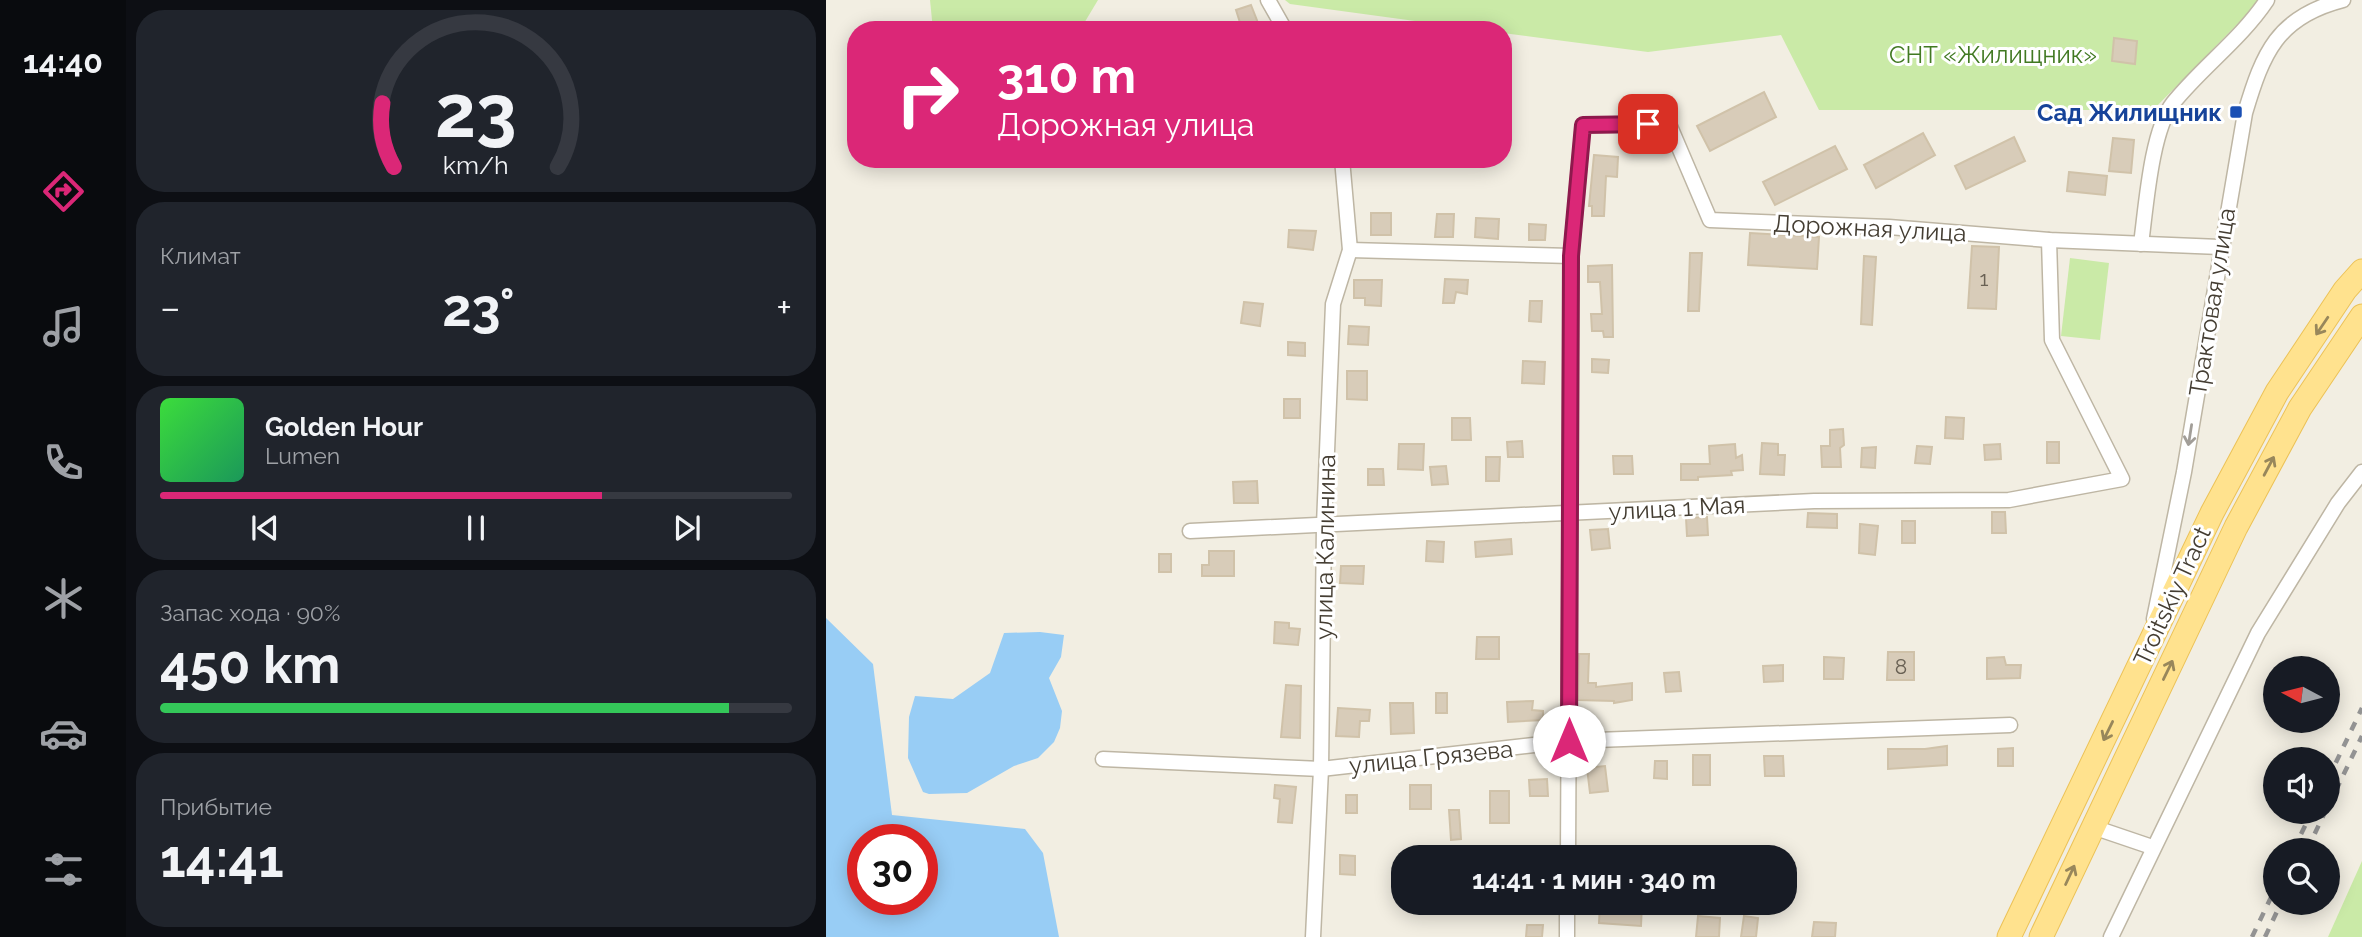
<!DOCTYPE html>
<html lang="ru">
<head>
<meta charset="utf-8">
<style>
	:root { --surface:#171b24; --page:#20242c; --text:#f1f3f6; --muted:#9ea1a6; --line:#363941; --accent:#db2777 }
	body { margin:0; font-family:Raleway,sans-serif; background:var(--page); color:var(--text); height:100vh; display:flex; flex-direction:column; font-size:26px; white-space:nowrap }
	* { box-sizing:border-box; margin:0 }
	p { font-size:23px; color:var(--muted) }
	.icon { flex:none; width:38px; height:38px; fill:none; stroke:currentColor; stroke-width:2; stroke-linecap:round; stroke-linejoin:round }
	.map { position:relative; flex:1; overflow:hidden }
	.side { display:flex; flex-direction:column; gap:10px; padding:10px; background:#0d0f14; width:700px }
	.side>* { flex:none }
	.guide { position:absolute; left:21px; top:21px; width:665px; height:147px; border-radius:28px; box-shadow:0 4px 18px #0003; background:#db2777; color:#fff; overflow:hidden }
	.needle { width:46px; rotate:277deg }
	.tools { position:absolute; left:1437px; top:656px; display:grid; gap:14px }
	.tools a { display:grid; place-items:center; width:77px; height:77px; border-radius:50%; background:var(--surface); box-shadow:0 4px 18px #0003; font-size:35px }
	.speed { position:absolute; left:21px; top:824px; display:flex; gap:14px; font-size:35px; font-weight:700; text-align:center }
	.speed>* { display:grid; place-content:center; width:91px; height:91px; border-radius:50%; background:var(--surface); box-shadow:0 4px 18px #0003; line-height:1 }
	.speed .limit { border:10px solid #d22; background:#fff; color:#111 }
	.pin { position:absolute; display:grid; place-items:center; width:60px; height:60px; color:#fff; margin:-30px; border-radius:14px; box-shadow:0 4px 10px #0006 }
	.me { position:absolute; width:77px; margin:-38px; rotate:0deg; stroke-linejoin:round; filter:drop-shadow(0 0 5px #0008) }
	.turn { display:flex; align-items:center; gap:24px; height:147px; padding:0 35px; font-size:32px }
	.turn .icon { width:91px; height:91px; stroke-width:2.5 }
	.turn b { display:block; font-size:49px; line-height:60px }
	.big { font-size:52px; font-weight:700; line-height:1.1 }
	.side .widget { flex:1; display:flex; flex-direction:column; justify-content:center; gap:10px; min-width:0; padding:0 24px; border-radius:28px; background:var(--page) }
	.side .dial { align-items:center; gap:0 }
	.dial svg { height:182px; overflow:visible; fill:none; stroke:var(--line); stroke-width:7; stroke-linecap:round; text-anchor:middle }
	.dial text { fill:var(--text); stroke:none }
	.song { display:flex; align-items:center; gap:21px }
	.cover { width:84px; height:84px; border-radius:10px; background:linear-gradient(135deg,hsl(120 70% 55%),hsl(150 70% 35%)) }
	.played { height:7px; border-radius:4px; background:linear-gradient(90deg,var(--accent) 70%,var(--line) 70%) }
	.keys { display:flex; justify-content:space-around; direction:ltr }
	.heat { display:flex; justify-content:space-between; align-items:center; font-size:38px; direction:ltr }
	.charge { height:10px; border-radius:5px; background:linear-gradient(90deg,#34c759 90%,var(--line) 0) }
	.trip { position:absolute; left:565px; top:845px; width:406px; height:70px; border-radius:28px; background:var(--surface); box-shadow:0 4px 18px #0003; font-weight:700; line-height:70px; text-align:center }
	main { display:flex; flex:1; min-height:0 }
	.dock { display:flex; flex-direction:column; width:126px; justify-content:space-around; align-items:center; background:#090b0e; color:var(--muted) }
	.dock .icon { width:49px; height:49px }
	.dock .current { color:var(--accent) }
	.dock b { font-size:32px; color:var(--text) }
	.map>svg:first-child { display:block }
</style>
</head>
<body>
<main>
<nav class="dock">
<b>14:40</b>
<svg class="icon current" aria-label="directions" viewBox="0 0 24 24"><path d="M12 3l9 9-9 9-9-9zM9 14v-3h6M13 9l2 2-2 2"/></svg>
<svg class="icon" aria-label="music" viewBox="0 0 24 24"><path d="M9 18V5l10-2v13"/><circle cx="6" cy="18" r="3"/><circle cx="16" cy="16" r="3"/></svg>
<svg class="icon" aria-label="phone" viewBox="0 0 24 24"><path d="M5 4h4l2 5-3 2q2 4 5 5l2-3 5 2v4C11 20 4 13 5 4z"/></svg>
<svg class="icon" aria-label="climate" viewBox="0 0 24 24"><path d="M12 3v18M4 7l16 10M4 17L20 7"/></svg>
<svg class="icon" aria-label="car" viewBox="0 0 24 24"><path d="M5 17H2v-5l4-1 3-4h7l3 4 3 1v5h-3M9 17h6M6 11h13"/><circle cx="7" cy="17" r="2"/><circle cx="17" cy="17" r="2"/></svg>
<svg class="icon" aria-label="filters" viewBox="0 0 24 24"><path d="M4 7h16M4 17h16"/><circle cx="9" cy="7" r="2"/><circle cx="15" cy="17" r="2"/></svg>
</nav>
<section class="side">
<div class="widget dial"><svg viewBox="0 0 100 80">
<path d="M14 69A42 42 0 1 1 86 69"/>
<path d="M14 69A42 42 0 0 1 9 41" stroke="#db2777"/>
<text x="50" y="56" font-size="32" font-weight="700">23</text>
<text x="50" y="72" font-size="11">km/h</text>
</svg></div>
<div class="widget"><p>Климат</p>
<div class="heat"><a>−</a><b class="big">23°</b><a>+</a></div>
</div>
<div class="widget">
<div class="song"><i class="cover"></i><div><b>Golden Hour</b><p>Lumen</p></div></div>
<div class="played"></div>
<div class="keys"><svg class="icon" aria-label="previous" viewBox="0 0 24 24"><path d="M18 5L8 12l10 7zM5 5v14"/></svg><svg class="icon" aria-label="pause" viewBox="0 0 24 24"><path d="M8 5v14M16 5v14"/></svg><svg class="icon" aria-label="next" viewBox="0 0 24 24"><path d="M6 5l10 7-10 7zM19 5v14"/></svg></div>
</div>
<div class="widget"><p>Запас хода · 90%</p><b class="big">450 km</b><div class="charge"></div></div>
<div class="widget"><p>Прибытие</p><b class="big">14:41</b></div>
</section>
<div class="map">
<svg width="1536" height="937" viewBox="0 0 1536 937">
	<rect width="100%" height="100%" fill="#f2eee2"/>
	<!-- green -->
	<g fill="#caeaa7">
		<polygon points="104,0 272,0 254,30 107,30"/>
		<polygon points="459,0 1435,0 1327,110 993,110 955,35 822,52 677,33 677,30 655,30 464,4"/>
		<polygon points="1244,258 1283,263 1274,340 1235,336"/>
		<polygon points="1536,861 1536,937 1502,937"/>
	</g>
	<!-- water -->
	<g fill="#98cdf5" fill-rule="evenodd">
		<path d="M 0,618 L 47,664 L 66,815 L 199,829 L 217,853 L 233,937 L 0,937 ZM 37,840 L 96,840 L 96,900 L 37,900 Z"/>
		<polygon points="214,632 238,635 235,657 223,678 236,711 234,728 228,742 212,758 188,766 141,793 103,794 97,792 82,758 83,717 89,696 127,699 164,673 178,633"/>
	</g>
	<!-- building -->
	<g fill="#d8ccb9" stroke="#d0c2a9" stroke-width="2">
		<polygon points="425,5 432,23 416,29 410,10"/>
		<polygon points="1288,38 1311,41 1309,64 1286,61"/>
		<polygon points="938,92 950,117 884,151 871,126"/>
		<polygon points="1097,133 1109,155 1050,188 1038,165"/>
		<polygon points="1188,137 1199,161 1140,189 1129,166"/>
		<polygon points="1287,138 1308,140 1305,173 1283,171"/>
		<polygon points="1009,146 1021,169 949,205 937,182"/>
		<polygon points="768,155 792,157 791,177 780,176 778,216 766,216 766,206 763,206"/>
		<polygon points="1243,172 1281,176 1279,195 1241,191"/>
		<rect x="545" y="213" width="20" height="22"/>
		<polygon points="611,214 628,214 627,237 609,237"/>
		<polygon points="650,218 673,219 672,239 649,237"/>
		<polygon points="703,224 720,225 719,240 703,240"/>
		<polygon points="463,230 490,231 487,250 462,247"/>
		<polygon points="924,233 993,237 991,269 922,265"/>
		<polygon points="1146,246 1173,247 1170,309 1142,308"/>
		<polygon points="864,253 876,253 873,311 862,311"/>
		<polygon points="1038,256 1050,257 1046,325 1035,324"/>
		<polygon points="786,265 787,337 778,337 777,331 766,331 765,314 776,314 774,282 762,282 762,266"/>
		<polygon points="619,279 642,280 641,294 630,292 628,303 617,303"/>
		<polygon points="528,280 556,280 555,306 539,305 539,298 528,298"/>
		<polygon points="704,301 716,301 715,322 703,321"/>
		<polygon points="418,302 437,304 434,326 415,323"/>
		<polygon points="523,326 543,327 542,345 522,344"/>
		<polygon points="462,342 479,343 479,356 462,355"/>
		<polygon points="766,359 783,360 782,373 766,372"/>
		<polygon points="697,361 719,362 718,384 696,383"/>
		<polygon points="521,371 541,371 541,400 521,399"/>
		<rect x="458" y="399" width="16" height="19"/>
		<polygon points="1120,417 1138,418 1137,439 1119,438"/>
		<polygon points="626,418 644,418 645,440 626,440"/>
		<polygon points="1017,429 1018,445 1014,448 1015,467 996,467 995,446 1004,446 1004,430"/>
		<polygon points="696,441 697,457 682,457 681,442"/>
		<rect x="1221" y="442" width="12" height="21"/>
		<polygon points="936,443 952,444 952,455 959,455 958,475 934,474"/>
		<polygon points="573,444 598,444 597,470 572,469"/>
		<polygon points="909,444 910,458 916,455 917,470 905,471 906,475 872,477 872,480 855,480 855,464 884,464 883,446"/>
		<polygon points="1174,444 1175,459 1159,460 1158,445"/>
		<polygon points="1091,446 1106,447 1104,464 1089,463"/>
		<polygon points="1050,447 1049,468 1035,467 1036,448"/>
		<polygon points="787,456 806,456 807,474 788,474"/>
		<polygon points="660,457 674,457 673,481 660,481"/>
		<polygon points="620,466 622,484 606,485 604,467"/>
		<polygon points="542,469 557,469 558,485 542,485"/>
		<polygon points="431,481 432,503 408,503 407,482"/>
		<polygon points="1166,512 1179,512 1180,533 1166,533"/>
		<polygon points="982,513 1011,514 1011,528 981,527"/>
		<polygon points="881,517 882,535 861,536 860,518"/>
		<rect x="1076" y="521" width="13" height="22"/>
		<polygon points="1034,524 1052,526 1049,555 1033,553"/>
		<polygon points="782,529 784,548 766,550 764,530"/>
		<polygon points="685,539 686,554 650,557 649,542"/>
		<polygon points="601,541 618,542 617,562 600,561"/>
		<polygon points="383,551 408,551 408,576 376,576 376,565 383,565"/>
		<rect x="333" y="554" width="12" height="18"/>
		<polygon points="515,566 538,566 537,584 514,583"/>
		<polygon points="449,622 463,623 463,628 474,629 472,645 448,643"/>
		<polygon points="651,637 673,637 673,659 650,659"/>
		<polygon points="1062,652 1088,652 1088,680 1061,680"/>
		<polygon points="753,654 763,654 762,683 770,683 770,687 806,683 806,700 788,703 788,701 752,700"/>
		<polygon points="998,657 1018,658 1017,679 998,679"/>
		<polygon points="1178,657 1180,665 1195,665 1194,678 1161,679 1161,658"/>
		<polygon points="957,665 957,681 938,682 937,666"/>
		<polygon points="853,672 855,691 840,692 838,673"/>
		<polygon points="460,685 475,686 474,738 455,737"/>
		<rect x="610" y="693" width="11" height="20"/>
		<polygon points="707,701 706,710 717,711 717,720 682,722 681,702"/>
		<polygon points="564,703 587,703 588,733 565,734"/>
		<polygon points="512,708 544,710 543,721 534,721 533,737 510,736"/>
		<polygon points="1121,746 1121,765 1062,769 1062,749 1099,749"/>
		<polygon points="1187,748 1187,766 1172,766 1172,749"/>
		<rect x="867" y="755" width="17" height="30"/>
		<polygon points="938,756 957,756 958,776 939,776"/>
		<polygon points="829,761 841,761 841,779 828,778"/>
		<polygon points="779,766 782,791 764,793 761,768"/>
		<polygon points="721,779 722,796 704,796 703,780"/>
		<polygon points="449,785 470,787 466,823 452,822 454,799 448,798"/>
		<rect x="584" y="785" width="21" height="24"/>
		<rect x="664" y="791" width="19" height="32"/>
		<rect x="520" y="795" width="11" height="18"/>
		<polygon points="623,810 633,810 635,839 625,840"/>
		<polygon points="514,855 529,856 529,875 514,874"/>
		<polygon points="774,903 816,903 815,926 773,923"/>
		<polygon points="872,916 894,918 893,937 870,937"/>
		<polygon points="918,916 932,918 930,937 915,937"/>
		<polygon points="988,922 1010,923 1009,937 986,937"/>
		<polygon points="701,925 717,925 716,937 700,937"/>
	</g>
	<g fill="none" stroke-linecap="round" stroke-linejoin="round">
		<!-- minor casing -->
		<g stroke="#beb6a4" stroke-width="17">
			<g id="minor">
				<polyline points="442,0 459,30"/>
				<path d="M 1315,244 C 1320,208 1325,131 1347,103 C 1376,67 1415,39 1441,0"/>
				<polyline points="524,250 745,256"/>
				<polyline points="364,531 988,501 1183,500 1296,479 1226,340 1223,240"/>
				<path d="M 1328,619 L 1358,472 L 1419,113 C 1437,53 1451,17 1517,0"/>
				<polyline points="277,759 495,769 743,741 1184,725"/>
				<polyline points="1267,827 1326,847"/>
				<polyline points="742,858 745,256 757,125 843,124 884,220 1063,227 1223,240 1394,247"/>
				<polyline points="487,937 495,769 498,525 507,304 524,250 516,159"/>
				<polyline points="741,937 741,903"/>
				<polyline points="1285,937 1432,633 1512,503 1536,472"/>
			</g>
		</g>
		<!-- primary casing -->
		<g stroke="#ecc257" stroke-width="25">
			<g id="primary">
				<polyline points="1183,937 1386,513 1451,392 1519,290 1536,271"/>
				<polyline points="1215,937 1410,527 1474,408 1536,316"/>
			</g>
		</g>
		<!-- minor -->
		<use href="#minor" stroke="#fff" stroke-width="14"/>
		<!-- primary -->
		<use href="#primary" stroke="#ffe28e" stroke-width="23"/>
		<!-- rail -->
		<g stroke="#939393" stroke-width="4.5" stroke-dasharray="9 9" stroke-linecap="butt">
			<polyline points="1502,779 1536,708"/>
			<polyline points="1502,807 1536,736"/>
			<polyline points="1467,850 1486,812"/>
			<polyline points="1481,850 1499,812"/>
			<polyline points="1426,937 1449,889"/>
			<polyline points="1439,937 1455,903"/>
		</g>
	</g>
	<!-- one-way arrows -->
	<defs><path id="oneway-shaft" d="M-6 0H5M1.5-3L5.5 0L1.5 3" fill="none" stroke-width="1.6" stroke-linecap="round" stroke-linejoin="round" transform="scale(1.75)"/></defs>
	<g stroke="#98875b">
		<use href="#oneway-shaft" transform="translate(1496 326) rotate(124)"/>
		<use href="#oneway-shaft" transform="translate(1443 466) rotate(-62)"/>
		<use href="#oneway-shaft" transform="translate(1342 670) rotate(-64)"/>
		<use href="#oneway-shaft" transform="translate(1282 731) rotate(116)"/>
		<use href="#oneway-shaft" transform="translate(1244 875) rotate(-65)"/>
	</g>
	<use stroke="#a29e98" href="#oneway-shaft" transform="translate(1364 435) rotate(99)"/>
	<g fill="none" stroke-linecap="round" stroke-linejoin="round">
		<!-- route casing -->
		<g stroke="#8e194d" stroke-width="18">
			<polyline id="route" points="743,741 745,256 757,125 822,124"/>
		</g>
		<!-- route -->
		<use href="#route" stroke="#db2777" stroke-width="12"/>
	</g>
	<!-- markers -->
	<rect fill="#1a4fb4" stroke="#fff" stroke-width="2.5" x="1403" y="105" width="14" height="14" rx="3.5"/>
	<g text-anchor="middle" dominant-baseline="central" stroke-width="6" stroke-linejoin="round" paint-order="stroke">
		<!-- number labels -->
		<g font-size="21" fill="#696154">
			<text x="1158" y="278">1</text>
			<text x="1075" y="666">8</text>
		</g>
		<!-- park labels -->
		<g font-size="24" fill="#417922" stroke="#fff">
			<text x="1167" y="54">СНТ «Жилищник»</text>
		</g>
		<!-- transit labels -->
		<g font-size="24" font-weight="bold" fill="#164399" stroke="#fff" text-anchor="end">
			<text x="1396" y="112">Сад Жилищник</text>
		</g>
		<!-- street labels -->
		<g font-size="24" fill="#443d32" stroke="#fff">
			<text transform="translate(1044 228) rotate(3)">Дорожная улица</text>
			<text transform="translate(1386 302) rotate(-81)">Трактовая улица</text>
			<text transform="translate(851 508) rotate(-3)">улица 1 Мая</text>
			<text transform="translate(499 547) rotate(-89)">улица Калинина</text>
			<text transform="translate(1346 596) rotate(-65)">Troitskiy Tract</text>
			<text transform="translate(605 757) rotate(-6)">улица Грязева</text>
		</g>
	</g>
</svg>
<div class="tools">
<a><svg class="needle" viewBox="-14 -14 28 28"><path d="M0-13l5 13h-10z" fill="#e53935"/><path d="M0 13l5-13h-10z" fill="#9ea1a6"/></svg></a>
<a><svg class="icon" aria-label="sound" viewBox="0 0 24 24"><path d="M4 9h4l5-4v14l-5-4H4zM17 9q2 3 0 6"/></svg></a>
<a><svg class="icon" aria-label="search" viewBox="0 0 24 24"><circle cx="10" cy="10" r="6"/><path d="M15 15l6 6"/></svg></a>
</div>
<div class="speed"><div class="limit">30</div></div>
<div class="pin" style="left:822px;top:124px;background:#d93025"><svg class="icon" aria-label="arrive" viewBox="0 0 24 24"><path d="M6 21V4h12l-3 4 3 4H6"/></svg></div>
<svg class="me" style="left:743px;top:741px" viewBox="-20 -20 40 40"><circle r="19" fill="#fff"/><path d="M0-13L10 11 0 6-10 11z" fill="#db2777"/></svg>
<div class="trip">14:41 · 1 мин · 340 m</div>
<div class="guide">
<div class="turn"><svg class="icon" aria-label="right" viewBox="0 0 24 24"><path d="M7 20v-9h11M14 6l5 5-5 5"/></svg><div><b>310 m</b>Дорожная улица</div></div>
</div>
</div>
</main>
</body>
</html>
